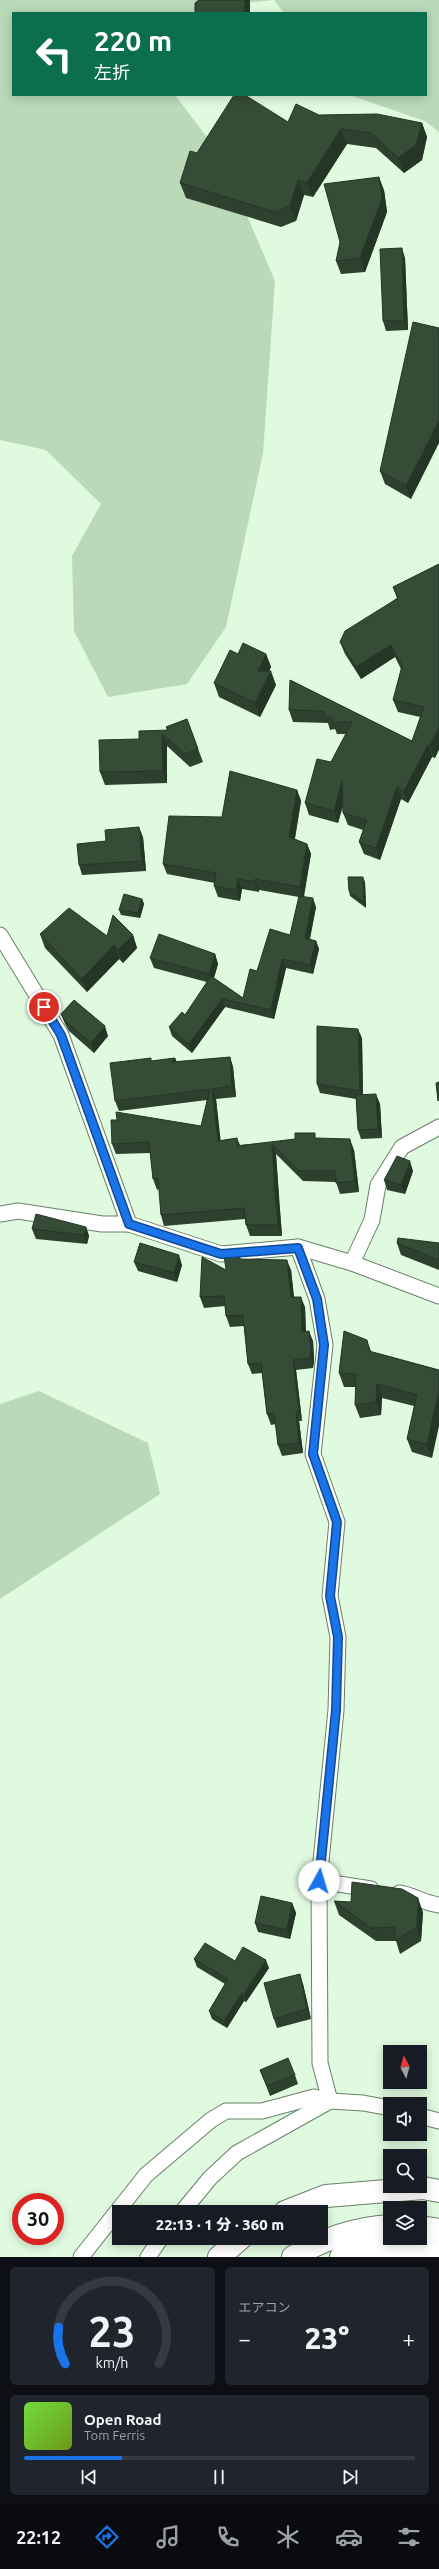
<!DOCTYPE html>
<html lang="ja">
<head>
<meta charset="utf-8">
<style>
	:root { --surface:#171b24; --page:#20242c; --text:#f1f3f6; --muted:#9ea1a6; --line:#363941; --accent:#1a73e8 }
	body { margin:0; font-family:Ubuntu,"Noto Sans JP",sans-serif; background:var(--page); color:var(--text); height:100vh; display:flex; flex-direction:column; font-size:15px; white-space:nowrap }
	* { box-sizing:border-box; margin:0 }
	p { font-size:13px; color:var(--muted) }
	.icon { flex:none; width:22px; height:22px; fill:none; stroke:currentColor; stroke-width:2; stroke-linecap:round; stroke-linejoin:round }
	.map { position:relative; height:2257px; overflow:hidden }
	.side { display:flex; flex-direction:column; gap:10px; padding:10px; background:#0d0f14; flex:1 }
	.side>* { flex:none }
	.guide { position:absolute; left:12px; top:12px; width:415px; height:84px; border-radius:0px; box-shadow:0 2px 10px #0003; background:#0b6e4f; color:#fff; overflow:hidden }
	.needle { width:26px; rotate:354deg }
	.controls { position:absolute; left:383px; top:2045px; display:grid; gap:8px }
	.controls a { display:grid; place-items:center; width:44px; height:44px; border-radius:0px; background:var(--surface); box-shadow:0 2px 10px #0003; font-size:20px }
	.speed { position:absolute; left:12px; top:2193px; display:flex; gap:8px; font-size:20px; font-weight:700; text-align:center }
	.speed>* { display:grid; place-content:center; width:52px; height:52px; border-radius:50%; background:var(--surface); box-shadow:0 2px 10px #0003; line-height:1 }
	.speed .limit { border:6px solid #d22; background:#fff; color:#111 }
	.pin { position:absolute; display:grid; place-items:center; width:34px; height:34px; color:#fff; margin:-17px; border:2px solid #fff; border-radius:50%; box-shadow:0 1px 4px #0007 }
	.me { position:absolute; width:44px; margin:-22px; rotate:6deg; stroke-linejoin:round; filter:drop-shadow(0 0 3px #0008) }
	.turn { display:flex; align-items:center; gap:14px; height:84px; padding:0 16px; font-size:18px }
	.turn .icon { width:52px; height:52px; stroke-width:2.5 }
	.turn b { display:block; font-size:28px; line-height:34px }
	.big { font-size:30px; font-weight:800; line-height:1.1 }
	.side .card { flex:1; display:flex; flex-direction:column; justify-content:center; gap:6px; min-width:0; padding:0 14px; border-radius:6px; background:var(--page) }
	.side .dial { align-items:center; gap:0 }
	.dial svg { height:104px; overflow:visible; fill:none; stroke:var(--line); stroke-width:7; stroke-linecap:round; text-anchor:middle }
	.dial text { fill:var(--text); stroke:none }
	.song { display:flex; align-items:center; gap:12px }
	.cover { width:48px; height:48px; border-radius:6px; background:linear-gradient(135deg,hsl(100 70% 55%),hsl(80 70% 35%)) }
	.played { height:4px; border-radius:2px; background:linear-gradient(90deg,var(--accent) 25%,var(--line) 25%) }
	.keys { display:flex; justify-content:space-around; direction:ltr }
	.heat { display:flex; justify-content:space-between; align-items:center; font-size:22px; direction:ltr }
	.side .tiles { flex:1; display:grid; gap:10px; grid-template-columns:1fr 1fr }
	.card:last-child { grid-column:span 2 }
	.trip { position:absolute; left:112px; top:2205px; width:216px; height:40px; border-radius:0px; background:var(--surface); box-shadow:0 2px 10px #0003; font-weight:800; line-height:40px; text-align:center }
	.tabs { display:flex; height:64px; justify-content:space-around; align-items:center; background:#090b0e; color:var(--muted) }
	.tabs .icon { width:28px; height:28px }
	.tabs .on { color:var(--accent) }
	.tabs b { font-size:18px; color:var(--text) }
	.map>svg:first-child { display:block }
</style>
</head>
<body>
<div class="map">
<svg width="439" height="2257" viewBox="0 0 439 2257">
	<rect width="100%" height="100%" fill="#dffadf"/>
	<!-- green -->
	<g fill="#b9d9b9">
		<polygon points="0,0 439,0 439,132 425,121 349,95 426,95 426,13 284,13 274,0 198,8 196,13 13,13 13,95 175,95 222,157 275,281 263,453 226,627 187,684 108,697 74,631 72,556 101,504 46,450 0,440"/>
		<polygon points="39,1391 148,1443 160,1494 0,1599 0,1404"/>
	</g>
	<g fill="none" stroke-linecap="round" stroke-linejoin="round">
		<!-- street casing -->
		<g stroke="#688068" stroke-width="17">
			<g id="street">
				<polyline points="0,935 61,1035 129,1224"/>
				<polyline points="0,1214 18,1211 102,1224 129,1224 221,1254 298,1247 352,1263 439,1296"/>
				<polyline points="298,1247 317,1299 325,1345 313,1454 337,1522 330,1596 338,1637 336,1710 319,1881 320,2063 330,2101"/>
				<polyline points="352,1263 372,1220 378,1185 402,1147 439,1127"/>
				<polyline points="319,1881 371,1889"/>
				<path d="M 399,1893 C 413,1895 424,1903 439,1905"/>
				<polyline points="420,2116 439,2121"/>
				<polyline points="182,2212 210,2178 237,2153 330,2101"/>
				<polyline points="81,2257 146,2175 211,2120 226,2111 262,2111 314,2097 330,2101 363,2103 390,2108"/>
				<polyline points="148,2257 161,2238"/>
			</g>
		</g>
		<!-- secondary casing -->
		<g stroke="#688068" stroke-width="24">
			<g id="secondary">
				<polyline points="285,2212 326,2196 423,2188 439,2191"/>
				<polyline points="219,2257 241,2238"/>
			</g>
		</g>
		<!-- highway casing -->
		<g stroke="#688068" stroke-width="24">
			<g id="highway">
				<polyline points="420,2227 439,2230"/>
				<path d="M 293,2257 C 323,2239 356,2228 390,2226"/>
				<path d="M 341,2257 C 372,2244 407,2245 439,2252"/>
			</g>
		</g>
		<!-- street -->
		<use href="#street" stroke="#fff" stroke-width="15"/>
		<!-- secondary -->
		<use href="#secondary" stroke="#fff" stroke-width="22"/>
		<!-- highway -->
		<use href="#highway" stroke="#fff" stroke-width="22"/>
	</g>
	<!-- wall -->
	<g fill="#2e412e">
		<polygon points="319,115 422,123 427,137 422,160 404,173 376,148 347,144 313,197 304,195 296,221 281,227 186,198 180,183 197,153 288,122"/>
		<polygon points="384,190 387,212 365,272 341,274 336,261"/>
		<polygon points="405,258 408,330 386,331 383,321"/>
		<polygon points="439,328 411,499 385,484 380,471"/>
		<polygon points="439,564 439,749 435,758 432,757 408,803 401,799 380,860 364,854 359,842 363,830 348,825 343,813 343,806 338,823 309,815 305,803 331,762 346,734 337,734 335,729 330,730 328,723 293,722 289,710 290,680 412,741 420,717 398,712 393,700 401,669 395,657 361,679 345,654 340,642 397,598 393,587"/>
		<polygon points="238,654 266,654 271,667 269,671 276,685 260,717 219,697 214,683"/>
		<polygon points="187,719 203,762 190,767 167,746 167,783 105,785 100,772 139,739 167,731 166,727"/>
		<polygon points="297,790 301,801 295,839 307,844 311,854 304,897 316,907 310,939 316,941 319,949 313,974 286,968 274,1019 225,1007 192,1053 172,1036 169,1027 185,1015 207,982 154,968 150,958 215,954 218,964 214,978 243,998 257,971 290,935 299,897 259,890 259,892 242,889 240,901 218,897 214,886 215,883 167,874 163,864 222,817"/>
		<polygon points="143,837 146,871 82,875 79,865 106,841"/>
		<polygon points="365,882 366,908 350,896 349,891"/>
		<polygon points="142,899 144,904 140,918 121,915 119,910"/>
		<polygon points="40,934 107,936 133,935 137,948 123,963 119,959 87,992 45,948"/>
		<polygon points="61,1014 108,1036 94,1053 69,1031 65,1024"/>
		<polygon points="362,1038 363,1095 380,1104 382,1138 361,1139 358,1130 356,1099 320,1093 317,1084"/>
		<polygon points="230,1057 233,1067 236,1097 216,1099 220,1141 237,1138 240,1145 317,1138 354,1150 359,1192 340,1194 336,1182 303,1181 276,1154 282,1236 250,1236 246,1225 245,1219 164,1226 161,1215 159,1189 157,1190 153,1179 150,1153 116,1154 112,1144 201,1126 207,1100 119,1111 115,1101 152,1061 175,1058 177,1062"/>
		<polygon points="413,1171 405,1194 387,1190 384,1180"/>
		<polygon points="86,1227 89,1236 87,1244 36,1239 32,1229"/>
		<polygon points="397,1243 439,1243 439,1270 401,1255"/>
		<polygon points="241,1259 291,1270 294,1297 305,1307 306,1331 313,1341 314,1360 313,1368 296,1370 302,1421 299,1421 303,1453 282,1456 278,1445 276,1424 271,1425 267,1414 262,1373 252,1374 248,1364 244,1326 230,1327 226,1316 225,1306 204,1308 200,1297 226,1270"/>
		<polygon points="134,1262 182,1265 177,1282 138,1271"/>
		<polygon points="372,1352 439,1370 432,1458 412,1452 407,1439 414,1406 382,1398 381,1415 360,1418 355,1405 356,1387 344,1387 339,1373"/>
		<polygon points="334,1901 423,1912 421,1941 400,1954 396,1941 376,1941 339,1915"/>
		<polygon points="292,1903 296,1913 290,1939 258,1932 255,1923"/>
		<polygon points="194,1959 235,1961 269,1968 246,2002 244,2001 227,2028 212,2019 209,2011 225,1984 197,1967"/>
		<polygon points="303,1984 311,2019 277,2028 274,2019"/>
		<polygon points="260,2070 295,2075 298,2084 270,2096"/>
	</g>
	<!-- shaded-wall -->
	<g fill="#253526">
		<rect x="245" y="0" width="5" height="13"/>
		<polygon points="422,123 427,137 422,160 404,173 398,158"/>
		<polygon points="341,129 347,144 313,197 307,183"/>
		<polygon points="379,177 384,190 387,212 365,272 360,258"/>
		<polygon points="298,180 304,195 296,221 290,206"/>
		<polygon points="402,248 405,258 408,330 404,321"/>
		<polygon points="439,420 439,443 411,499 406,486"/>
		<polygon points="391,645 395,657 361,679 356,667"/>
		<polygon points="266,654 271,667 263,684 258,671"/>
		<polygon points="271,671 276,685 260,717 255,703"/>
		<polygon points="439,728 439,749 435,758 430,746"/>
		<polygon points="162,734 167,746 167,783 163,771"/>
		<polygon points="428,745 432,757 408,803 404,791"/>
		<polygon points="342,781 346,793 338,823 334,811"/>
		<polygon points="397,787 401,799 380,860 376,848"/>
		<polygon points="297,790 301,801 293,848 289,837"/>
		<polygon points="139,827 143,837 146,871 142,861"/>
		<polygon points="307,844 311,854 303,898 300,887"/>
		<polygon points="363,877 365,882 366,908 364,903"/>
		<polygon points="238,879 242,889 240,901 236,890"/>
		<polygon points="255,879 259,890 259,892 255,882"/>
		<polygon points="313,898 316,907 308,947 305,938"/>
		<polygon points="142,899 144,904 140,918 138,913"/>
		<polygon points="133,935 137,948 123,963 118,950"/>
		<polygon points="316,941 319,949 313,974 310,965"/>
		<polygon points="114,945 119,959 87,992 82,979"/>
		<polygon points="215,954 218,964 212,984 209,974"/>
		<polygon points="282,959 286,968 274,1019 271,1010"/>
		<polygon points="222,999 225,1007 192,1053 189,1044"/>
		<polygon points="105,1026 108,1036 94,1053 91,1043"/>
		<polygon points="358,1029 362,1038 363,1101 360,1091"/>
		<polygon points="230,1057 233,1067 236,1097 232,1086"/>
		<polygon points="175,1058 179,1069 172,1062"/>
		<polygon points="212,1089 216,1099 222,1152 218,1141"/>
		<polygon points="376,1094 380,1104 382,1138 378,1129"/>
		<polygon points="350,1139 354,1150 359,1192 355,1181"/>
		<polygon points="272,1144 276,1154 279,1200 275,1189"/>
		<polygon points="410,1161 413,1171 405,1194 401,1185"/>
		<polygon points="275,1190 279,1201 282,1236 278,1225"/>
		<polygon points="86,1227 89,1236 87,1244 84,1235"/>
		<polygon points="179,1255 182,1265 177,1282 174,1273"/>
		<polygon points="287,1260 291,1270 295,1307 291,1297"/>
		<polygon points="301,1297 305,1307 306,1342 302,1332"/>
		<polygon points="309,1331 313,1341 314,1360 313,1368 310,1358"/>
		<polygon points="367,1340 372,1354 369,1351"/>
		<polygon points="293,1360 296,1370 302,1421 299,1411"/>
		<polygon points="377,1384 382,1398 381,1415 376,1402"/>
		<polygon points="439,1389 439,1426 432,1458 427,1445"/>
		<polygon points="296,1411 299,1421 303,1453 299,1443"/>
		<polygon points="418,1898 423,1912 421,1941 417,1928"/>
		<polygon points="292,1903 296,1913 290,1939 287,1930"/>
		<polygon points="266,1960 269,1968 246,2002 244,1994"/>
		<polygon points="300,1974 303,1984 311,2019 307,2009"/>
		<polygon points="242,1993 244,2001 227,2028 224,2021"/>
	</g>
	<!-- building -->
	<g fill="#354c36" stroke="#253526">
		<polygon points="199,0 245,0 245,13 195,13 195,3"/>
		<polygon points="234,95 245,95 288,122 296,104 319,115 377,114 422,123 416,145 398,158 371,133 341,129 307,183 298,180 290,206 275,212 180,183 190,151 197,153"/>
		<polygon points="379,177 382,199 360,258 336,261 340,242 324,184"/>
		<polygon points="402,248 404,321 383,321 380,249"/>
		<polygon points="413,322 439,328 439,420 406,486 380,471"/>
		<polygon points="439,564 439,728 430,746 428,745 404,791 397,787 376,848 359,842 367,820 343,813 342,781 334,811 305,803 317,759 331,762 352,722 333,722 331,717 326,718 324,711 289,710 290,680 412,741 424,707 393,700 402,666 391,645 356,667 340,642 345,631 398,598 393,587"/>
		<polygon points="243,643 266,654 258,671 271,671 255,703 214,683 230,650 238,654"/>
		<polygon points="187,719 198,749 185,754 162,734 163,771 100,772 99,740 139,739 139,731 169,730 166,727"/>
		<polygon points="230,771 297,790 289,837 307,844 300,887 255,879 255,882 238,879 236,890 214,886 216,873 163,864 169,816 222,817"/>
		<polygon points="139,827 142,861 79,865 77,844 106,841 105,830"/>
		<polygon points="348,877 363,877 364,903 349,891"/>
		<polygon points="124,894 142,899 138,913 119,910"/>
		<polygon points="299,896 313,898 305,938 316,941 310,965 282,959 271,1010 222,999 189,1044 169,1027 182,1012 185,1015 211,976 243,998 250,969 257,971 270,929 290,935"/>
		<polygon points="69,908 107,936 113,915 133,935 118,950 114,945 82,979 40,934"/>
		<polygon points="159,934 215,954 209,974 150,958"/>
		<polygon points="74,1000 105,1026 91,1043 65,1021 61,1014"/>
		<polygon points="317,1026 358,1029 360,1091 317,1084"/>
		<polygon points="230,1057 232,1086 212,1089 218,1141 237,1138 237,1146 295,1139 295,1133 315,1133 315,1138 350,1139 355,1181 336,1183 335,1171 299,1171 272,1144 275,1189 273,1189 275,1190 278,1225 246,1225 244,1208 161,1215 158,1178 153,1179 149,1142 112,1144 111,1120 117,1120 116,1112 201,1126 210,1089 115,1101 110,1063 151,1058 151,1061 175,1058 172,1062"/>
		<polygon points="439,1082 439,1100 438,1101 436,1083"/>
		<polygon points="376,1094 378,1129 358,1130 356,1095"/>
		<polygon points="397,1156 410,1161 401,1185 384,1180"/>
		<polygon points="36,1214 86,1227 84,1235 32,1229"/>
		<polygon points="398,1238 439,1243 439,1260 397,1243"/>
		<polygon points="140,1243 179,1255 174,1273 134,1262"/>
		<polygon points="239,1253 240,1259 287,1260 291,1297 301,1297 302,1332 309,1331 311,1349 310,1358 293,1360 299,1411 296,1411 299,1443 278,1445 274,1413 267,1414 261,1363 248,1364 243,1315 226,1316 224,1296 200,1297 202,1257 226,1270 224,1255"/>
		<polygon points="344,1331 367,1340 369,1351 439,1370 439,1389 427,1445 407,1439 417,1395 377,1384 376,1402 355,1405 356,1374 339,1373"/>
		<polygon points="352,1882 402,1889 418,1898 417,1928 395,1940 395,1927 371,1928 334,1901 351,1902"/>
		<polygon points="261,1896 292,1903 287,1930 255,1923"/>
		<polygon points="205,1943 235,1961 243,1947 266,1960 244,1994 242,1993 224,2021 209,2011 228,1979 194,1959"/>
		<polygon points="300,1974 307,2009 274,2019 264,1983"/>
		<polygon points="288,2058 295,2075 267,2086 260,2070"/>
	</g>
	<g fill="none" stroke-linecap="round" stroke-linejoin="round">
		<!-- route casing -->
		<g stroke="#114b97" stroke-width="10">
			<polyline id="route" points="44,1007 61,1035 129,1224 221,1254 298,1248 317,1299 324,1345 313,1454 337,1522 330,1596 338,1637 336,1710 319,1881"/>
		</g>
		<!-- route -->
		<use href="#route" stroke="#1a73e8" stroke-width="7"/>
	</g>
</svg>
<div class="controls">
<a><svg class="needle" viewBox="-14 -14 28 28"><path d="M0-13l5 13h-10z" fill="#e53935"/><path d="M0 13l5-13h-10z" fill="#9ea1a6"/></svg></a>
<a><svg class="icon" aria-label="sound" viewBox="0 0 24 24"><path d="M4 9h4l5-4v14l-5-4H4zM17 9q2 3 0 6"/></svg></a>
<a><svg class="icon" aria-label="search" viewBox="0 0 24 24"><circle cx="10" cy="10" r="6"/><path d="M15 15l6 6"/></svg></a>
<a><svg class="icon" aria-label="layers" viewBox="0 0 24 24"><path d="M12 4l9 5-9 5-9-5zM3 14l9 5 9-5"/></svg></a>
</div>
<div class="speed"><div class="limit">30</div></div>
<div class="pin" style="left:44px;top:1007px;background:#d93025"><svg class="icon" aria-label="arrive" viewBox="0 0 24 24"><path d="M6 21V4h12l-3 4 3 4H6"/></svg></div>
<svg class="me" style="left:319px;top:1881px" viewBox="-20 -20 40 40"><circle r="19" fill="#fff"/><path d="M0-13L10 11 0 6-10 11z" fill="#1a73e8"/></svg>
<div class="trip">22:13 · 1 分 · 360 m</div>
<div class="guide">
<div class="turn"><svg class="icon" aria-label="left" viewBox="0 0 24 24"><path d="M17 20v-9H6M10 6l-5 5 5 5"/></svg><div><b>220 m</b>左折</div></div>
</div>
</div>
<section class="side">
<div class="tiles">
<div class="card dial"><svg viewBox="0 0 100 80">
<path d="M14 69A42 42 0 1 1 86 69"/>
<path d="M14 69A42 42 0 0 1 9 41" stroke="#1a73e8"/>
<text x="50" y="56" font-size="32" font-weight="700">23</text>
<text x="50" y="72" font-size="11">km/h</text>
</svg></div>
<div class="card"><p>エアコン</p>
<div class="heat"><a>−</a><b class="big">23°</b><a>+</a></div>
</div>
<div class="card">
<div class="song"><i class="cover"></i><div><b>Open Road</b><p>Tom Ferris</p></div></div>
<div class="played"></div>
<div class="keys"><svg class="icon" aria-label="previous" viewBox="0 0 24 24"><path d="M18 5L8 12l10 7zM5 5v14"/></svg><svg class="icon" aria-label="pause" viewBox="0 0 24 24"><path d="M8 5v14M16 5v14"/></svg><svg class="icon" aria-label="next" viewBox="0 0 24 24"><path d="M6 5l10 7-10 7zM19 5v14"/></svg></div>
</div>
</div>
</section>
<nav class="tabs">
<b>22:12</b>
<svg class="icon on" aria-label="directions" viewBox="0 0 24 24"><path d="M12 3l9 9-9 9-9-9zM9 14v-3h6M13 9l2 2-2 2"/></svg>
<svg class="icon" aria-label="music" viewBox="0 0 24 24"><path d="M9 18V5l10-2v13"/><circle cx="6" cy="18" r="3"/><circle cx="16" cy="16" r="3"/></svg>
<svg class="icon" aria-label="phone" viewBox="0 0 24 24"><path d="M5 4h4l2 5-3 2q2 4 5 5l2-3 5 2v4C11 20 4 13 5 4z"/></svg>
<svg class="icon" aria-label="climate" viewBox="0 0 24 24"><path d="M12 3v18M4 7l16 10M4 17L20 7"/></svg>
<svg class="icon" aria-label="car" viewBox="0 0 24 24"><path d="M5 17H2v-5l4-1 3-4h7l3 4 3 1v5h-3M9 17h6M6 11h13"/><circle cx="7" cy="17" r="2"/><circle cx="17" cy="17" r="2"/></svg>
<svg class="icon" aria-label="filters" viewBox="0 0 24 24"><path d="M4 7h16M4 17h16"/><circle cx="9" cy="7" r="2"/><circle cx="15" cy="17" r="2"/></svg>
</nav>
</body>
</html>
